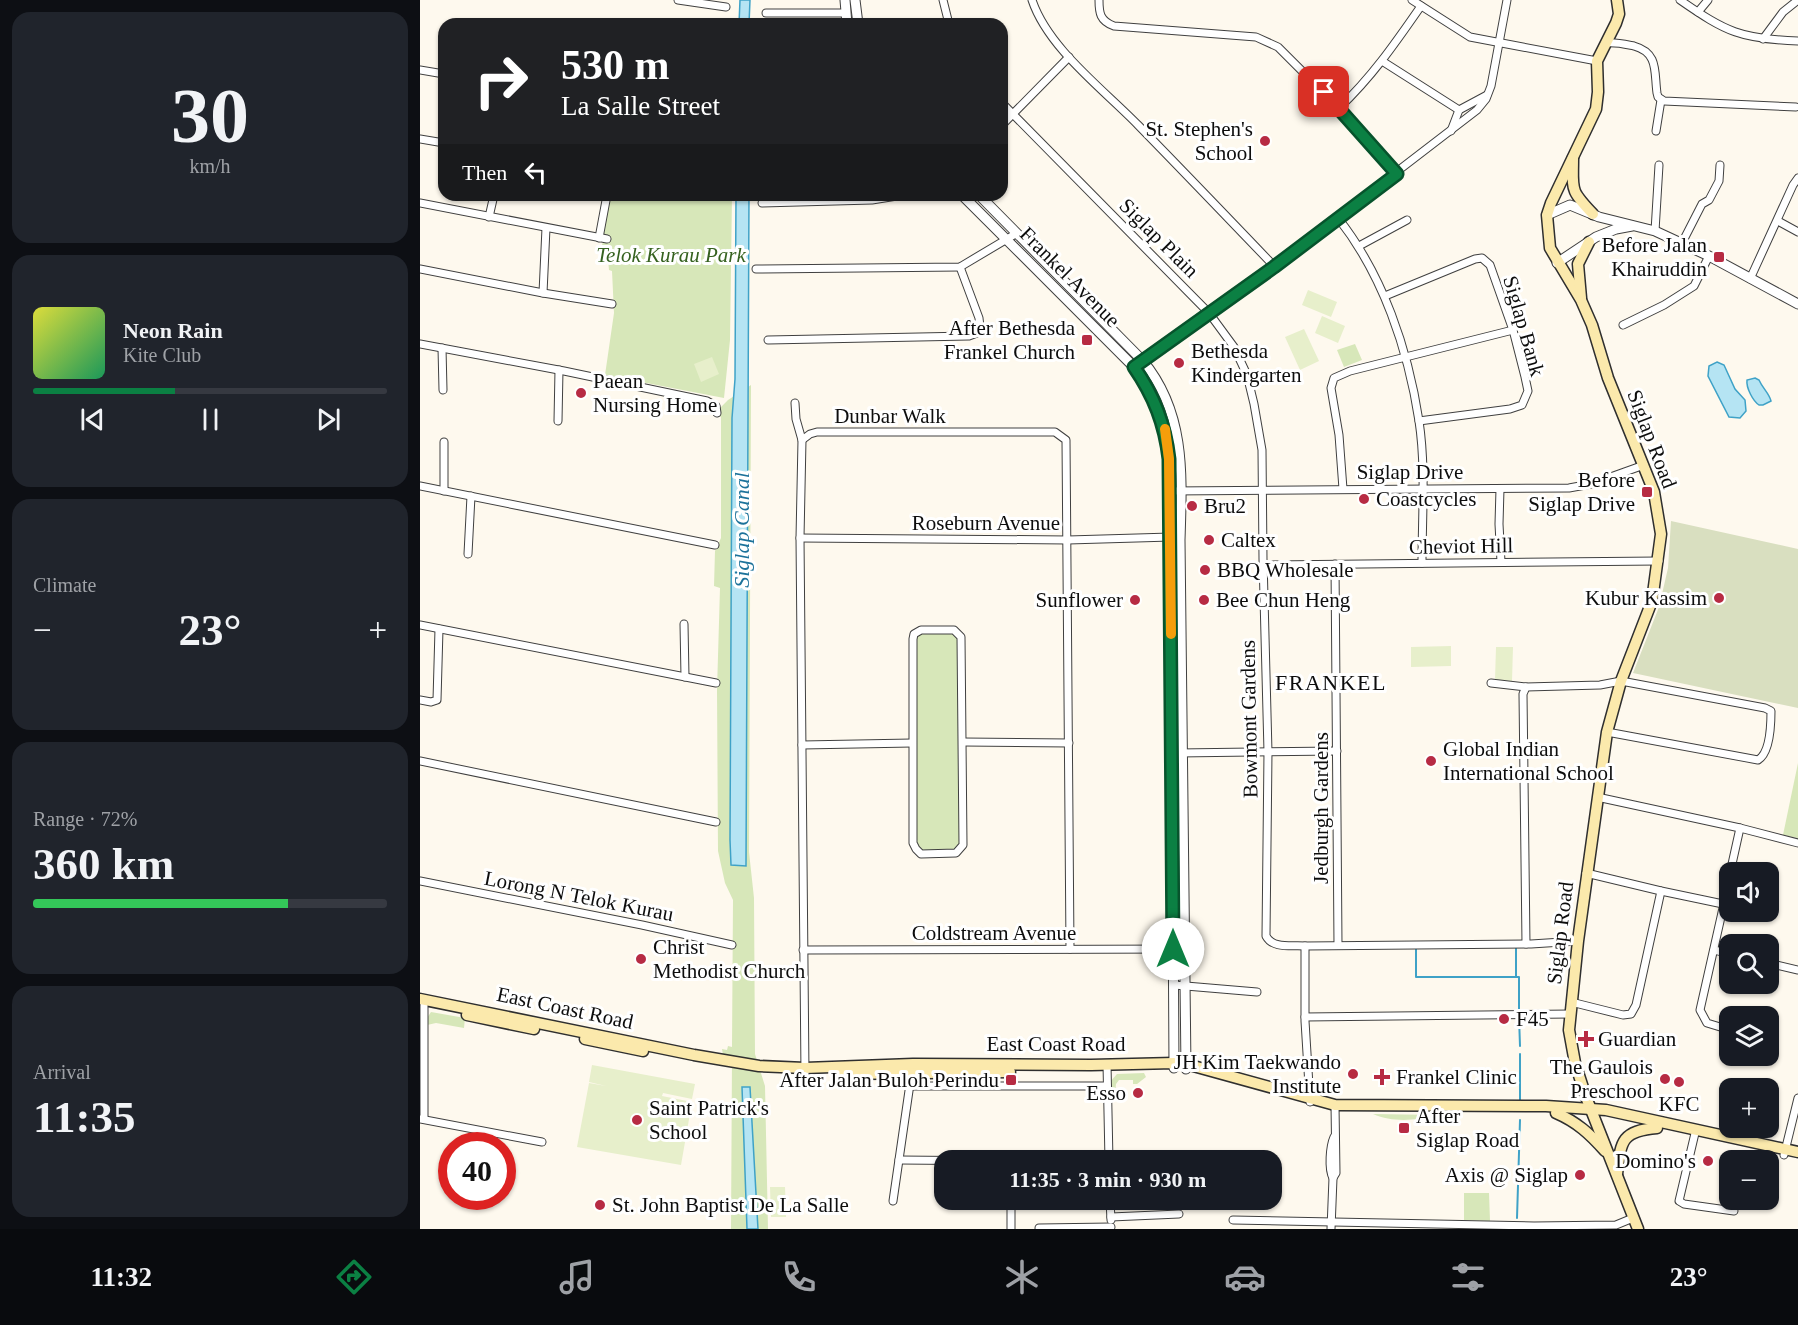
<!DOCTYPE html>
<html lang="en">
<head>
<meta charset="utf-8">
<style>
	:root { --surface:#171b24; --page:#20242c; --text:#f1f3f6; --muted:#9ea1a6; --line:#363941; --accent:#0b8043 }
	body { margin:0; font-family:Georgia,serif; background:var(--page); color:var(--text); height:100vh; display:flex; flex-direction:column; font-size:22px; white-space:nowrap }
	* { box-sizing:border-box; margin:0 }
	p { font-size:20px; color:var(--muted) }
	.icon { flex:none; width:33px; height:33px; fill:none; stroke:currentColor; stroke-width:2; stroke-linecap:round; stroke-linejoin:round }
	.map { position:relative; flex:1; overflow:hidden }
	.sheet { display:flex; flex-direction:column; gap:12px; padding:12px; background:#0d0f14; width:420px }
	.sheet>* { flex:none }
	.top-card { position:absolute; left:18px; top:18px; width:570px; height:183px; border-radius:18px; box-shadow:0 2px 4px #0004; background:#202124; color:#fff; overflow:hidden }
	.buttons { position:absolute; left:1299px; top:862px; display:grid; gap:12px }
	.buttons a { display:grid; place-items:center; width:60px; height:60px; border-radius:12px; background:var(--surface); box-shadow:0 2px 4px #0004; font-size:30px }
	.speed { position:absolute; left:18px; top:1132px; display:flex; gap:12px; font-size:30px; font-weight:700; text-align:center }
	.speed>* { display:grid; place-content:center; width:78px; height:78px; border-radius:50%; background:var(--surface); box-shadow:0 2px 4px #0004; line-height:1 }
	.speed .limit { border:9px solid #d22; background:#fff; color:#111 }
	.pin { position:absolute; display:grid; place-items:center; width:51px; height:51px; color:#fff; margin:-26px; border-radius:12px; box-shadow:0 3px 9px #0006 }
	.me { position:absolute; width:66px; margin:-33px; rotate:0deg; stroke-linejoin:round; filter:drop-shadow(0 0 4px #0008) }
	.turn { display:flex; align-items:center; gap:21px; height:126px; padding:0 24px; font-size:27px }
	.turn .icon { width:78px; height:78px; stroke-width:2.5 }
	.turn b { display:block; font-size:42px; line-height:51px }
	.then { display:flex; align-items:center; height:57px; padding:0 24px; background:#0003; gap:12px; font-size:22px }
	.big { font-size:45px; font-weight:800; line-height:1.1 }
	.sheet .card { flex:1; display:flex; flex-direction:column; justify-content:center; gap:9px; min-width:0; padding:0 21px; border-radius:18px; background:var(--page) }
	.sheet .dial { align-items:center; gap:0 }
	.dial b { font-size:78px; line-height:1 }
	.song { display:flex; align-items:center; gap:18px }
	.cover { width:72px; height:72px; border-radius:9px; background:linear-gradient(135deg,hsl(60 70% 55%),hsl(150 70% 35%)) }
	.played { height:6px; border-radius:3px; background:linear-gradient(90deg,var(--accent) 40%,var(--line) 40%) }
	.keys { display:flex; justify-content:space-around; direction:ltr }
	.heat { display:flex; justify-content:space-between; align-items:center; font-size:33px; direction:ltr }
	.charge { height:9px; border-radius:4px; background:linear-gradient(90deg,#34c759 72%,var(--line) 0) }
	.trip { position:absolute; left:514px; top:1150px; width:348px; height:60px; border-radius:18px; background:var(--surface); box-shadow:0 2px 4px #0004; font-weight:800; line-height:60px; text-align:center }
	.tab-bar { display:flex; height:96px; justify-content:space-around; align-items:center; background:#090b0e; color:var(--muted) }
	.tab-bar .icon { width:42px; height:42px }
	.tab-bar .active { color:var(--accent) }
	.tab-bar b { font-size:27px; color:var(--text) }
	main { display:flex; flex:1; min-height:0 }
	.map>svg:first-child { display:block }
</style>
</head>
<body>
<main>
<section class="sheet">
<div class="card dial"><b>30</b><p>km/h</p></div>
<div class="card">
<div class="song"><i class="cover"></i><div><b>Neon Rain</b><p>Kite Club</p></div></div>
<div class="played"></div>
<div class="keys"><svg class="icon" aria-label="previous" viewBox="0 0 24 24"><path d="M18 5L8 12l10 7zM5 5v14"/></svg><svg class="icon" aria-label="pause" viewBox="0 0 24 24"><path d="M8 5v14M16 5v14"/></svg><svg class="icon" aria-label="next" viewBox="0 0 24 24"><path d="M6 5l10 7-10 7zM19 5v14"/></svg></div>
</div>
<div class="card"><p>Climate</p>
<div class="heat"><a>−</a><b class="big">23°</b><a>+</a></div>
</div>
<div class="card"><p>Range · 72%</p><b class="big">360 km</b><div class="charge"></div></div>
<div class="card"><p>Arrival</p><b class="big">11:35</b></div>
</section>
<div class="map">
<svg width="1378" height="1229" viewBox="0 0 1378 1229">
	<rect width="100%" height="100%" fill="#fef9ee"/>
	<!-- green -->
	<g fill="#d7e7b9">
		<polygon points="189,195 312,195 310,340 304,398 185,375 194,313 192,271 189,270 187,248 182,245 183,242 186,242 183,235"/>
		<polygon points="935,344 942,360 924,367 917,350"/>
		<polygon points="331,385 329,852 334,898 335,1054 345,1086 348,1229 311,1229 312,1056 303,1055 302,1049 307,1050 308,1046 312,1047 313,900 305,883 298,851 297,690 300,588 294,586 295,551 301,538 301,417 298,416 298,410 308,400"/>
		<polygon points="496,632 538,633 540,850 517,854 496,849"/>
		<polygon points="1378,763 1378,838 1363,835"/>
		<polygon points="11,1012 45,1018 44,1028 16,1023 7,1025 7,1018"/>
		<polygon points="724,1073 726,1077 717,1084 713,1084 713,1080 699,1080 696,1084 695,1095 690,1096 690,1082 697,1074"/>
		<path d="M 953,1114 L 1017,1115 L 1017,1116 C 996,1120 973,1123 953,1114 Z"/>
		<polygon points="1044,1193 1069,1193 1070,1221 1044,1220"/>
	</g>
	<!-- cemetery -->
	<polygon fill="#d9dfc0" points="1251,521 1378,549 1378,708 1213,673 1239,607 1248,568"/>
	<!-- pitch -->
	<g fill="#e7efcb">
		<polygon points="888,290 917,302 911,317 882,305"/>
		<polygon points="902,316 925,326 918,343 895,333"/>
		<polygon points="884,329 899,361 880,370 865,337"/>
		<polygon points="292,357 299,374 281,382 274,364"/>
		<polygon points="1031,646 1031,666 991,667 991,647"/>
		<polygon points="1076,647 1093,647 1092,681 1075,680"/>
		<polygon points="172,1065 275,1084 272,1099 243,1093 242,1096 272,1102 261,1165 157,1147 169,1083 186,1086 169,1082"/>
		<polygon points="350,1187 365,1187 366,1217 351,1217"/>
	</g>
	<!-- water -->
	<g fill="#b5e4f3" stroke="#3fa2c7" stroke-width="1.5">
		<polygon points="320,0 330,0 329,24 319,24"/>
		<polygon points="316,195 329,195 326,866 311,865 310,840 312,418 315,379"/>
		<polygon points="1297,362 1304,365 1315,389 1325,400 1326,411 1320,418 1309,417 1288,376 1289,366"/>
		<path d="M 1335,378 L 1339,380 C 1343,389 1349,393 1351,401 L 1343,405 L 1339,405 C 1333,401 1326,388 1327,380 Z"/>
		<polygon points="322,1087 330,1087 338,1229 327,1229"/>
	</g>
	<g fill="none" stroke-linecap="round" stroke-linejoin="round">
		<!-- stream -->
		<g stroke="#3fa2c7" stroke-width="2">
			<polyline points="1096,948 1096,977 1099,977 1099,1012"/>
			<polyline points="996,949 996,977 1096,977"/>
			<polyline points="1099,1017 1100,1046"/>
			<polyline points="1100,1054 1100,1100"/>
			<polyline points="1097,1218 1100,1120"/>
		</g>
		<!-- minor casing -->
		<g stroke="#404040" stroke-width="9">
			<g id="minor">
				<polyline points="258,0 306,7"/>
				<polyline points="523,0 529,24"/>
				<path d="M 612,0 C 628,48 683,89 718,125 C 764,172 809,219 854,266"/>
				<path d="M 679,0 C 679,13 680,21 694,26 L 836,37 L 858,47 L 919,108 L 977,174"/>
				<polyline points="992,0 1050,37 1177,61"/>
				<path d="M 1260,0 C 1306,32 1321,39 1378,41"/>
				<polyline points="1278,12 1288,0"/>
				<polyline points="346,13 425,13"/>
				<polyline points="1343,39 1363,12 1378,0"/>
				<path d="M 1186,43 C 1196,42 1204,44 1214,46 C 1239,53 1234,72 1237,93 L 1238,97 L 1244,101 L 1376,107"/>
				<polyline points="962,61 1039,110"/>
				<polyline points="0,70 24,74"/>
				<path d="M 582,103 L 789,313 L 814,347 L 827,375 L 834,404 L 842,450 L 843,559 L 848,752 L 846,936 C 853,949 871,945 885,946 L 1111,944 L 1158,941"/>
				<path d="M 919,108 C 952,77 976,42 1001,6"/>
				<polyline points="582,125 649,57"/>
				<polyline points="1031,131 1039,110 1067,95"/>
				<polyline points="1236,131 1241,100"/>
				<polyline points="0,139 24,143"/>
				<polyline points="0,203 187,239"/>
				<polyline points="342,203 452,200 483,195"/>
				<polyline points="69,217 74,195"/>
				<path d="M 918,218 C 963,275 988,349 999,421 C 1006,467 1002,516 1002,563"/>
				<polyline points="1358,221 1378,232"/>
				<polyline points="1235,231 1239,165"/>
				<polyline points="179,238 187,195"/>
				<polyline points="1262,243 1282,204 1289,200 1299,181 1300,165"/>
				<polyline points="939,246 987,220"/>
				<polyline points="0,269 123,293 192,304"/>
				<polyline points="336,269 540,267 597,233"/>
				<polyline points="1330,279 1373,185 1378,178"/>
				<polyline points="123,293 126,228"/>
				<polyline points="965,296 1055,259 1062,258 1070,265 1093,330 1105,377 1108,391 1102,405 1090,409 999,421"/>
				<polyline points="1203,325 1244,305 1274,286 1289,256"/>
				<polyline points="348,340 549,336 557,333 560,327 559,318 540,267"/>
				<polyline points="0,344 144,371 287,401 296,406 297,413"/>
				<polyline points="22,348 23,390"/>
				<polyline points="720,363 854,266 1057,110 1066,99 1071,86 1087,0"/>
				<polyline points="375,403 376,419 382,440 380,538 385,1074"/>
				<polyline points="138,421 139,370"/>
				<polyline points="382,440 390,434 397,432 635,432 646,440 650,949"/>
				<polyline points="0,486 295,545"/>
				<polyline points="923,489 919,435 911,388 914,378 930,371 1093,330"/>
				<polyline points="1080,489 1079,524 1081,562"/>
				<polyline points="24,491 24,442"/>
				<polyline points="750,491 1149,488 1171,484 1224,465 1223,463"/>
				<polyline points="380,538 648,540 751,537"/>
				<polyline points="48,554 51,496"/>
				<polyline points="915,564 918,945"/>
				<polyline points="843,565 1239,561"/>
				<polyline points="264,624 265,677"/>
				<polyline points="0,625 296,683"/>
				<polygon points="501,630 534,630 541,637 543,845 536,853 501,854 496,849 493,843 493,639 494,634"/>
				<path d="M 1071,683 L 1106,687 L 1180,685 L 1201,681 L 1345,708 L 1351,711 C 1351,725 1350,753 1338,760 L 1187,732"/>
				<polyline points="0,700 11,702 17,700 19,629"/>
				<polyline points="543,742 649,743"/>
				<polyline points="382,745 492,743"/>
				<polyline points="758,753 917,751"/>
				<polyline points="0,761 296,822"/>
				<polyline points="1177,797 1320,828 1378,843"/>
				<polyline points="1166,873 1241,891 1303,904"/>
				<polyline points="1310,873 1320,828"/>
				<polyline points="1310,877 1280,1010 1287,1023 1310,1030"/>
				<polyline points="0,881 222,925 312,945"/>
				<polyline points="1106,944 1103,694 1106,687"/>
				<polyline points="885,946 885,1021 890,1102"/>
				<polyline points="383,950 764,949"/>
				<polyline points="1294,950 1310,954"/>
				<polyline points="1348,963 1378,970"/>
				<polyline points="754,985 837,992"/>
				<polyline points="1151,1002 1203,1015 1211,1014 1216,1005 1241,891"/>
				<polyline points="885,1017 1151,1014"/>
				<polyline points="687,1064 689,1161"/>
				<polyline points="490,1086 687,1086"/>
				<polyline points="0,1119 122,1142"/>
				<polyline points="4,1119 4,1000"/>
				<polyline points="1276,1129 1259,1201 1264,1204 1314,1211"/>
				<polyline points="1364,1155 1378,1098"/>
				<polyline points="479,1160 591,1161 689,1158"/>
				<path d="M 913,1178 C 908,1169 910,1146 914,1137"/>
				<polyline points="690,1200 691,1220"/>
				<polyline points="473,1201 492,1070"/>
				<polyline points="691,1217 759,1214"/>
				<polyline points="813,1220 1114,1226 1196,1225 1213,1218"/>
				<polyline points="619,1228 691,1227"/>
				<polyline points="591,1229 591,1200"/>
				<polyline points="911,1229 913,1178 916,1173 915,1105"/>
			</g>
		</g>
		<!-- tertiary casing -->
		<g stroke="#404040" stroke-width="11">
			<g id="tertiary">
				<polyline points="425,0 427,24"/>
				<polyline points="435,0 438,24"/>
				<path d="M 542,195 L 714,367 C 755,424 749,472 751,537 L 754,1068"/>
				<path d="M 559,195 L 723,361 C 766,413 762,476 760,540 L 766,1069"/>
				<polyline points="1127,215 1150,205 1179,217 1235,231 1289,256 1378,304"/>
				<polyline points="1137,263 1176,237 1196,229 1212,226"/>
			</g>
		</g>
		<!-- secondary casing -->
		<g stroke="#2f2f2f" stroke-width="13">
			<g id="secondary">
				<polyline points="1197,0 1199,14 1196,23 1177,61 1178,92 1176,109 1131,203 1127,215 1130,248 1161,300 1172,325 1188,378 1234,492 1241,534 1232,601 1201,681 1187,732 1158,941 1149,1030 1155,1063 1166,1097 1218,1229"/>
				<path d="M 1153,158 C 1153,190 1149,189 1173,214"/>
				<polyline points="1161,298 1158,264 1169,242"/>
				<polyline points="0,999 274,1055 339,1066 385,1068 493,1064 671,1065 754,1063 766,1064 915,1105 1126,1106 1186,1110 1378,1152"/>
				<polyline points="47,1015 114,1029"/>
				<polyline points="165,1039 223,1051"/>
				<polyline points="420,1074 590,1072"/>
				<path d="M 1136,1113 C 1157,1122 1170,1134 1185,1151"/>
				<path d="M 1197,1174 C 1201,1141 1201,1131 1237,1128"/>
			</g>
		</g>
		<!-- minor -->
		<use href="#minor" stroke="#fff" stroke-width="7"/>
		<!-- tertiary -->
		<use href="#tertiary" stroke="#fff" stroke-width="9"/>
		<!-- secondary -->
		<use href="#secondary" stroke="#fbe9ac" stroke-width="10"/>
	</g>
	<g fill="none" stroke-linecap="round" stroke-linejoin="round">
		<!-- route casing -->
		<g stroke="#07532c" stroke-width="15">
			<path id="route" d="M 753,949 L 749,459 C 745,424 734,396 714,367 L 854,267 L 977,174 L 904,92"/>
		</g>
		<!-- route -->
		<use href="#route" stroke="#0b8043" stroke-width="10"/>
		<!-- slow -->
		<polyline stroke="#f59e0b" stroke-width="10" points="745,429 749,459 751,634"/>
	</g>
	<!-- markers -->
	<g fill="#b72b43" stroke="#fff" stroke-width="2">
		<circle cx="845" cy="141" r="6"/>
		<rect x="1293" y="251" width="12" height="12" rx="3"/>
		<rect x="661" y="334" width="12" height="12" rx="3"/>
		<circle cx="759" cy="363" r="6"/>
		<circle cx="161" cy="393" r="6"/>
		<rect x="1221" y="486" width="12" height="12" rx="3"/>
		<circle cx="944" cy="499" r="6"/>
		<circle cx="772" cy="506" r="6"/>
		<circle cx="789" cy="540" r="6"/>
		<circle cx="785" cy="570" r="6"/>
		<circle cx="1299" cy="598" r="6"/>
		<circle cx="715" cy="600" r="6"/>
		<circle cx="784" cy="600" r="6"/>
		<circle cx="1011" cy="761" r="6"/>
		<circle cx="221" cy="959" r="6"/>
		<circle cx="1084" cy="1019" r="6"/>
		<path d="M1163 1030h6v6h6v6h-6v6h-6v-6h-6v-6h6z"/>
		<circle cx="933" cy="1074" r="6"/>
		<path d="M959 1068h6v6h6v6h-6v6h-6v-6h-6v-6h6z"/>
		<circle cx="1245" cy="1079" r="6"/>
		<rect x="585" y="1074" width="12" height="12" rx="3"/>
		<circle cx="1259" cy="1082" r="6"/>
		<circle cx="718" cy="1093" r="6"/>
		<circle cx="217" cy="1120" r="6"/>
		<rect x="978" y="1122" width="12" height="12" rx="3"/>
		<circle cx="1288" cy="1161" r="6"/>
		<circle cx="1160" cy="1175" r="6"/>
		<circle cx="180" cy="1205" r="6"/>
	</g>
	<g text-anchor="middle" dominant-baseline="central" stroke-width="6" stroke-linejoin="round" paint-order="stroke">
		<!-- poi labels -->
		<g font-size="21" fill="#0d0d0d" stroke="#fff" text-anchor="start">
			<text x="833" y="129" text-anchor="end">St. Stephen's<tspan x="833" dy="24">School</tspan></text>
			<text x="1287" y="245" text-anchor="end">Before Jalan<tspan x="1287" dy="24">Khairuddin</tspan></text>
			<text x="655" y="328" text-anchor="end">After Bethesda<tspan x="655" dy="24">Frankel Church</tspan></text>
			<text x="771" y="351">Bethesda<tspan x="771" dy="24">Kindergarten</tspan></text>
			<text x="173" y="381">Paean<tspan x="173" dy="24">Nursing Home</tspan></text>
			<text x="1215" y="480" text-anchor="end">Before<tspan x="1215" dy="24">Siglap Drive</tspan></text>
			<text x="956" y="499">Coastcycles</text>
			<text x="784" y="506">Bru2</text>
			<text x="801" y="540">Caltex</text>
			<text x="797" y="570">BBQ Wholesale</text>
			<text x="1287" y="598" text-anchor="end">Kubur Kassim</text>
			<text x="703" y="600" text-anchor="end">Sunflower</text>
			<text x="796" y="600">Bee Chun Heng</text>
			<text x="1023" y="749">Global Indian<tspan x="1023" dy="24">International School</tspan></text>
			<text x="233" y="947">Christ<tspan x="233" dy="24">Methodist Church</tspan></text>
			<text x="1096" y="1019">F45</text>
			<text x="1178" y="1039">Guardian</text>
			<text x="921" y="1062" text-anchor="end">JH Kim Taekwando<tspan x="921" dy="24">Institute</tspan></text>
			<text x="1233" y="1067" text-anchor="end">The Gaulois<tspan x="1233" dy="24">Preschool</tspan></text>
			<text x="976" y="1077">Frankel Clinic</text>
			<text x="579" y="1080" text-anchor="end">After Jalan Buloh Perindu</text>
			<text x="706" y="1093" text-anchor="end">Esso</text>
			<text x="1259" y="1104" text-anchor="middle">KFC</text>
			<text x="229" y="1108">Saint Patrick's<tspan x="229" dy="24">School</tspan></text>
			<text x="996" y="1116">After<tspan x="996" dy="24">Siglap Road</tspan></text>
			<text x="1276" y="1161" text-anchor="end">Domino's</text>
			<text x="1148" y="1175" text-anchor="end">Axis @ Siglap</text>
			<text x="192" y="1205">St. John Baptist De La Salle</text>
		</g>
		<!-- street labels -->
		<g font-size="21" fill="#0d0d0d" stroke="#fff">
			<text transform="translate(739 238) rotate(45)">Siglap Plain</text>
			<text transform="translate(650 277) rotate(45)">Frankel Avenue</text>
			<text transform="translate(1104 326) rotate(74)">Siglap Bank</text>
			<text x="470" y="416">Dunbar Walk</text>
			<text transform="translate(1232 439) rotate(69)">Siglap Road</text>
			<text x="990" y="472">Siglap Drive</text>
			<text x="566" y="523">Roseburn Avenue</text>
			<text transform="translate(1041 546) rotate(-1)">Cheviot Hill</text>
			<text transform="translate(829 719) rotate(-91)">Bowmont Gardens</text>
			<text transform="translate(901 808) rotate(-90)">Jedburgh Gardens</text>
			<text transform="translate(159 896) rotate(11)">Lorong N Telok Kurau</text>
			<text x="574" y="933">Coldstream Avenue</text>
			<text transform="translate(1140 933) rotate(-83)">Siglap Road</text>
			<text transform="translate(145 1008) rotate(12)">East Coast Road</text>
			<text x="636" y="1044">East Coast Road</text>
		</g>
		<!-- park labels -->
		<g font-size="21" font-style="italic" fill="#366220" stroke="#fff">
			<text x="251" y="255">Telok Kurau Park</text>
		</g>
		<!-- water labels -->
		<g font-size="22" font-style="italic" fill="#1c729a" stroke="#fff">
			<text transform="translate(321 530) rotate(-90)">Siglap Canal</text>
		</g>
		<!-- neighbourhood labels -->
		<g font-size="22" letter-spacing="1.5" fill="#0d0d0d" stroke="#fff">
			<text x="911" y="682">FRANKEL</text>
		</g>
	</g>
</svg>
<div class="buttons">
<a><svg class="icon" aria-label="sound" viewBox="0 0 24 24"><path d="M4 9h4l5-4v14l-5-4H4zM17 9q2 3 0 6"/></svg></a>
<a><svg class="icon" aria-label="search" viewBox="0 0 24 24"><circle cx="10" cy="10" r="6"/><path d="M15 15l6 6"/></svg></a>
<a><svg class="icon" aria-label="layers" viewBox="0 0 24 24"><path d="M12 4l9 5-9 5-9-5zM3 14l9 5 9-5"/></svg></a>
<a>+</a>
<a>−</a>
</div>
<div class="speed"><div class="limit">40</div></div>
<div class="pin" style="left:904px;top:92px;background:#d93025"><svg class="icon" aria-label="arrive" viewBox="0 0 24 24"><path d="M6 21V4h12l-3 4 3 4H6"/></svg></div>
<svg class="me" style="left:753px;top:949px" viewBox="-20 -20 40 40"><circle r="19" fill="#fff"/><path d="M0-13L10 11 0 6-10 11z" fill="#0b8043"/></svg>
<div class="trip">11:35 · 3 min · 930 m</div>
<div class="top-card">
<div class="turn"><svg class="icon" aria-label="right" viewBox="0 0 24 24"><path d="M7 20v-9h11M14 6l5 5-5 5"/></svg><div><b>530 m</b>La Salle Street</div></div>
<div class="then">Then<svg class="icon" aria-label="left" viewBox="0 0 24 24"><path d="M17 20v-9H6M10 6l-5 5 5 5"/></svg></div>
</div>
</div>
</main>
<nav class="tab-bar">
<b>11:32</b>
<svg class="icon active" aria-label="directions" viewBox="0 0 24 24"><path d="M12 3l9 9-9 9-9-9zM9 14v-3h6M13 9l2 2-2 2"/></svg>
<svg class="icon" aria-label="music" viewBox="0 0 24 24"><path d="M9 18V5l10-2v13"/><circle cx="6" cy="18" r="3"/><circle cx="16" cy="16" r="3"/></svg>
<svg class="icon" aria-label="phone" viewBox="0 0 24 24"><path d="M5 4h4l2 5-3 2q2 4 5 5l2-3 5 2v4C11 20 4 13 5 4z"/></svg>
<svg class="icon" aria-label="climate" viewBox="0 0 24 24"><path d="M12 3v18M4 7l16 10M4 17L20 7"/></svg>
<svg class="icon" aria-label="car" viewBox="0 0 24 24"><path d="M5 17H2v-5l4-1 3-4h7l3 4 3 1v5h-3M9 17h6M6 11h13"/><circle cx="7" cy="17" r="2"/><circle cx="17" cy="17" r="2"/></svg>
<svg class="icon" aria-label="filters" viewBox="0 0 24 24"><path d="M4 7h16M4 17h16"/><circle cx="9" cy="7" r="2"/><circle cx="15" cy="17" r="2"/></svg>
<b>23°</b>
</nav>
</body>
</html>
